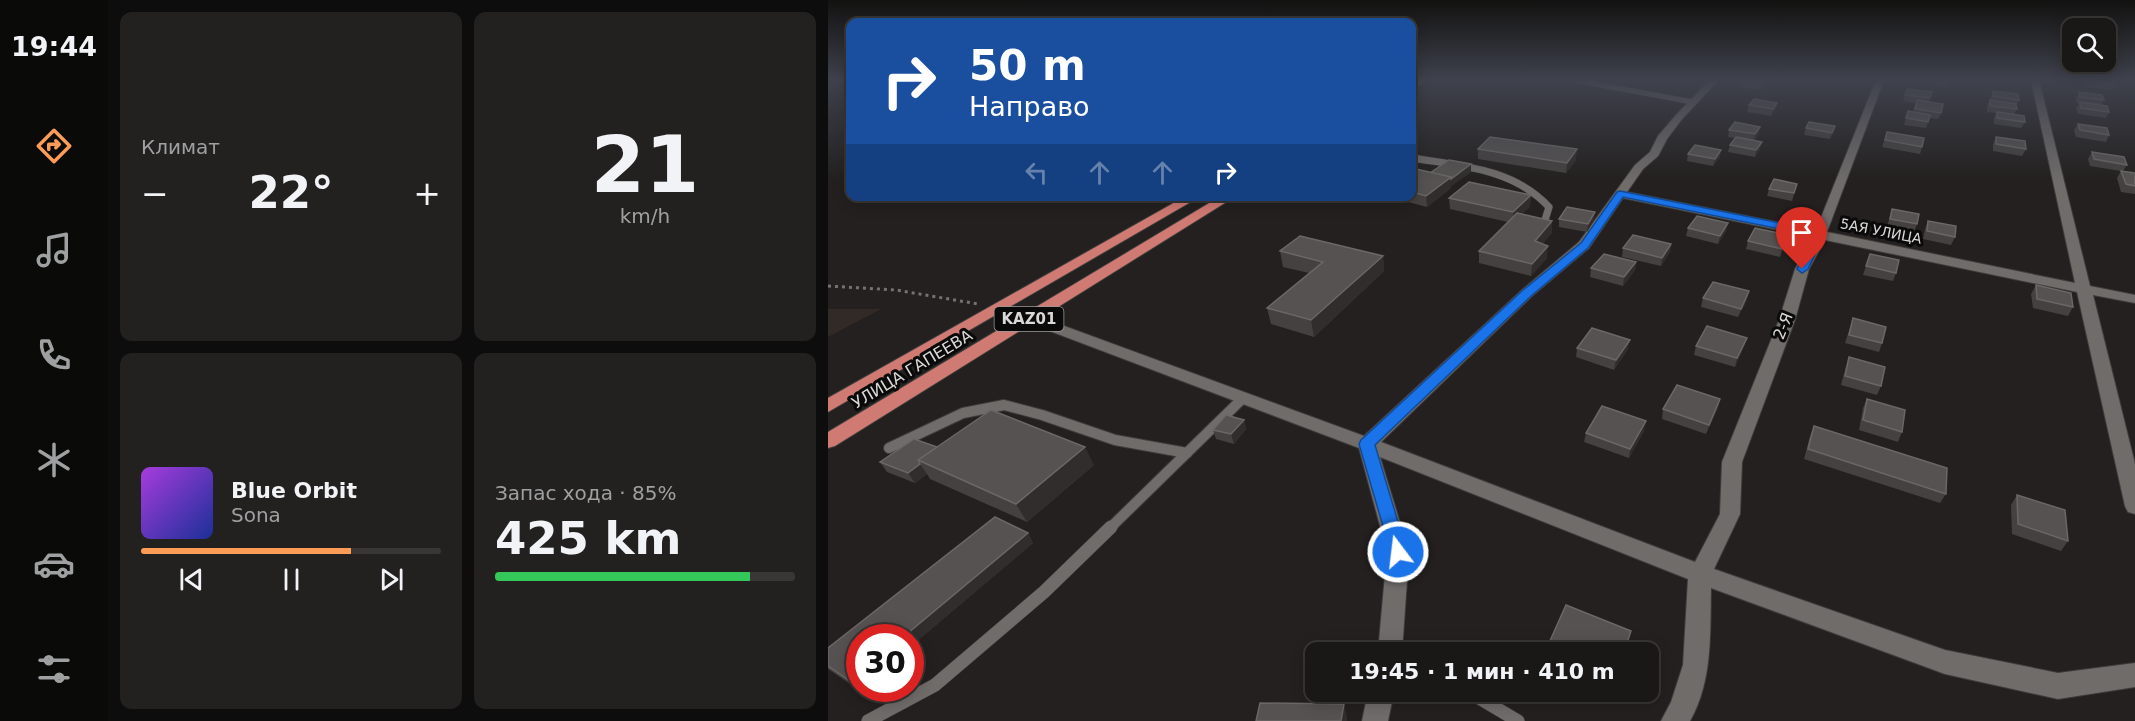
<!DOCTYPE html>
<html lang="ru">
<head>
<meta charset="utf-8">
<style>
	:root { --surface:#1a1817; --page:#232120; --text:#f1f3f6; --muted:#9fa0a1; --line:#383736; --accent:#fd9c56 }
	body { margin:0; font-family:"DejaVu Sans",sans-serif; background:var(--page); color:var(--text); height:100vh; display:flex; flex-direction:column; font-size:22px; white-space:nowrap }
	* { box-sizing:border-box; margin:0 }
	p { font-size:20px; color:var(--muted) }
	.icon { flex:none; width:33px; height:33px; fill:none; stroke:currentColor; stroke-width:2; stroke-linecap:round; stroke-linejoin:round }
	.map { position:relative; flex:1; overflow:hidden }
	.sheet { display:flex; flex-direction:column; gap:12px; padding:12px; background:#0e0d0d; width:720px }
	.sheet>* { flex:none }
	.guide { position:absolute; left:18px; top:18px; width:570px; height:183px; border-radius:12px; box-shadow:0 3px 15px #0003,0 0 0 2px var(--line); background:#1a4fa0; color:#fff; overflow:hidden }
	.controls { position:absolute; left:1234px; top:18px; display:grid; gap:12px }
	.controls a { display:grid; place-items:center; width:54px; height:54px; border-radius:12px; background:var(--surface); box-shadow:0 3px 15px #0003,0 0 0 2px var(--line); font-size:30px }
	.speed { position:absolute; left:18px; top:624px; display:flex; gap:12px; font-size:30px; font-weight:700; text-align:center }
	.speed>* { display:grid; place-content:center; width:78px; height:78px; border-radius:50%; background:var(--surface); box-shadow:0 3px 15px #0003,0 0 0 2px var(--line); line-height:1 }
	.speed .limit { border:9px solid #d22; background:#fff; color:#111 }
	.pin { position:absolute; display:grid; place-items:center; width:51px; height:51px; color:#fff; margin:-62px -26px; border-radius:50% 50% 50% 0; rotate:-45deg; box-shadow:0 0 6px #0007 }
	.pin .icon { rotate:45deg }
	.me { position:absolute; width:66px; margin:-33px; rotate:345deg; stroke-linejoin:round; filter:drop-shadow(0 0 4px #0008) }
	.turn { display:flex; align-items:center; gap:21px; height:126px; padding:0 24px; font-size:27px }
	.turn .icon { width:78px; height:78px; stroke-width:2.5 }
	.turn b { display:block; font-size:42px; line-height:51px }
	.lanes { display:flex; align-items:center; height:57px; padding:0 24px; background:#0003; justify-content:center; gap:30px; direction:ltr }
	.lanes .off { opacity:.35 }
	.big { font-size:45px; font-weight:700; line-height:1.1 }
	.sheet .card { flex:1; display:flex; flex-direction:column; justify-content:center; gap:9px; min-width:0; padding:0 21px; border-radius:12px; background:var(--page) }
	.sheet .dial { align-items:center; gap:0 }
	.dial b { font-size:78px; line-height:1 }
	.song { display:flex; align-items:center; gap:18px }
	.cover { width:72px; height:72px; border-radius:9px; background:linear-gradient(135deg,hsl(280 70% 55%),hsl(230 70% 35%)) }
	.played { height:6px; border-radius:3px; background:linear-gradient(90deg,var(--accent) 70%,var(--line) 70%) }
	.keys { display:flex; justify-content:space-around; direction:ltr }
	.heat { display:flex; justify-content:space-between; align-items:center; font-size:33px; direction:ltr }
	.charge { height:9px; border-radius:4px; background:linear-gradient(90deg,#34c759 85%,var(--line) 0) }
	.sheet .tiles { flex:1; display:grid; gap:12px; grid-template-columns:repeat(2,1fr) }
	.trip { position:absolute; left:477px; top:642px; width:354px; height:60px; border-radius:12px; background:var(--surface); box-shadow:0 3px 15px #0003,0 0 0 2px var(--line); font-weight:700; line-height:60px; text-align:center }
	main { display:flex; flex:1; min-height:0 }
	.menu { display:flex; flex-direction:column; width:108px; justify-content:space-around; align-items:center; background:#0a0a09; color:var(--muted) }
	.menu .icon { width:42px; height:42px }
	.menu .selected { color:var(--accent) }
	.menu b { font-size:27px; color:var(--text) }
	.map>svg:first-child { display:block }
</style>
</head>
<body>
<main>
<nav class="menu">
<b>19:44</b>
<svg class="icon selected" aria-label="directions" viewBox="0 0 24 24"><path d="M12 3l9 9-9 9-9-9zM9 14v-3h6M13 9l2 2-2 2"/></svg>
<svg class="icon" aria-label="music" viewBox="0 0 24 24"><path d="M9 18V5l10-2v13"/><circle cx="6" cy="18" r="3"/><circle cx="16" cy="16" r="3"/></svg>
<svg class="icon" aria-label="phone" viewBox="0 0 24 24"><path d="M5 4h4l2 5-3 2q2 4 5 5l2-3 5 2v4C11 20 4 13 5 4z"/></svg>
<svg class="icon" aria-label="climate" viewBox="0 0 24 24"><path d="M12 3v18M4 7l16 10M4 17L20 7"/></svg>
<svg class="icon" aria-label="car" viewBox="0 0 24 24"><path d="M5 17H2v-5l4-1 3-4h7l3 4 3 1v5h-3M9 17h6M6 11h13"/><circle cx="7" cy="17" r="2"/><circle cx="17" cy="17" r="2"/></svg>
<svg class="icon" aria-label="filters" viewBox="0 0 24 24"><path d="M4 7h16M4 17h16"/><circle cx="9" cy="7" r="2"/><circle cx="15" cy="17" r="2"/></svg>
</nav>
<section class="sheet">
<div class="tiles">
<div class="card"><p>Климат</p>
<div class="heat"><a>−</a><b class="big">22°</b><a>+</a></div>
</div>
<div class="card dial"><b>21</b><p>km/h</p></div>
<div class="card">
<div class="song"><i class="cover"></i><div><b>Blue Orbit</b><p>Sona</p></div></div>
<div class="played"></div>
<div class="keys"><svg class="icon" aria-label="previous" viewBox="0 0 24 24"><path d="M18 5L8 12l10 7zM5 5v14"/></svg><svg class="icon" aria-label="pause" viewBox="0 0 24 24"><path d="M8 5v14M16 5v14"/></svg><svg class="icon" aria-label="next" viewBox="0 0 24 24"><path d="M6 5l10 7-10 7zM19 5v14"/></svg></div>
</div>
<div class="card"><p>Запас хода · 85%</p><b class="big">425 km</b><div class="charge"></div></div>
</div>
</section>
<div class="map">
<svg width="1307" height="721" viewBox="0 0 1307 721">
	<rect width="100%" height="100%" fill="#23201f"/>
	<!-- built -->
	<polygon fill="#322a27" points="0,309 53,309 0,337"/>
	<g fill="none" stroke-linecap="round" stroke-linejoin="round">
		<!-- service-far3 casing -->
		<g stroke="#3e3c3b" stroke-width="6">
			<polyline id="service-far3" points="746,80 865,102"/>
		</g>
		<!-- service-far2 casing -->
		<g stroke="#3e3c3b" stroke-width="8">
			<path id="service-far2" d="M 584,158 C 633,166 685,168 721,207 L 717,220"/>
		</g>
		<!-- service-far1 casing -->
		<g stroke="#3e3c3b" stroke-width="12">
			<g id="service-far1">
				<polyline points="61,448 135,413 176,405 214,415 287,440 359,453"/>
				<polyline points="282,528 415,398"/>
			</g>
		</g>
		<!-- service casing -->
		<g stroke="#3e3c3b" stroke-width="14">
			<g id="service">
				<polyline points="641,692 690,721"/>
				<polyline points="40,721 107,685 216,592 283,527"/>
			</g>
		</g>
		<!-- minor casing -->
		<g stroke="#3e3c3b" stroke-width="2">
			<g id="minor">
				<path d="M 882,80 L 891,80 L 854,119 L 839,139 L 830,156 L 815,169 L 799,192 L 988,230 L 1048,80 L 1056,80 L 999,232 L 1247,283 L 1203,80 L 1211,80 L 1262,286 L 1307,295 L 1307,303 L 1265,295 L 1307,464 L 1307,514 L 1300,512 L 1297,506 L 1249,292 L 997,240 L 981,269 L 967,320 L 914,462 L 912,514 L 886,569 L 1117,650 L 1230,673 L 1307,663 L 1307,687 L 1230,699 L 1117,674 L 883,588 C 882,632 885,681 862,721 L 833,721 L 843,702 L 855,665 L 860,579 L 552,457 L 581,552 L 574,652 L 550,652 L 559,552 L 531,448 L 169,311 L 167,308 L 174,304 L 179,305 L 536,436 L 694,290 L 751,242 L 807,165 L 822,152 L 830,136 L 848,115 ZM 795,198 L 985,237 L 967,269 L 951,320 L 894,462 L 892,514 L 867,562 L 553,442 L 704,296 L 761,248 Z"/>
				<polygon points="540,692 566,692 560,721 534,721"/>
			</g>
		</g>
		<!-- trunk casing -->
		<g stroke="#3e3c3b" stroke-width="2">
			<g id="trunk">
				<polygon points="589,80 599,80 584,89 584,84"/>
				<polygon points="358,196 373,196 0,412 0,398"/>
				<polygon points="393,196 408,196 7,446 0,448 0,432"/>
			</g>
		</g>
		<!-- path -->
		<polyline stroke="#757372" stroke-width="3" stroke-dasharray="3 4" stroke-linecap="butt" points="0,286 68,290 150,304"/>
		<!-- service-far3 -->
		<use href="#service-far3" stroke="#6f6c6a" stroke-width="5"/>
		<!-- service-far2 -->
		<use href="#service-far2" stroke="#6f6c6a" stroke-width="7"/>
		<!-- service-far1 -->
		<use href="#service-far1" stroke="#6f6c6a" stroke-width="10"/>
		<!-- service -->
		<use href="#service" stroke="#6f6c6a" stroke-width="13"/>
		<!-- minor -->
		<use href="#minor" fill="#6f6c6a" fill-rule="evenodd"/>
		<!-- trunk -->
		<use href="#trunk" fill="#cf7a73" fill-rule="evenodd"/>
	</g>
	<!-- wall -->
	<g fill="#444140">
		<polygon points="912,80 944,80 942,82 937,81 937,85 932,90 910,87"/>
		<polygon points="995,80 1019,80 1017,84"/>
		<polygon points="1098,80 1123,80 1121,87 1097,83"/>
		<polygon points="1257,80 1286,80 1287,84 1284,90 1259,87"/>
		<polygon points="1079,89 1102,98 1101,102 1113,113 1110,119 1101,118 1098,128 1076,125 1080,111 1085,112 1088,103 1075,101"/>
		<polygon points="1165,91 1191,100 1188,105 1189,109 1186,114 1197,122 1193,128 1166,124 1166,118 1168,113 1159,112 1159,106"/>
		<polygon points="1251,92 1276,100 1273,105 1281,112 1278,118 1250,114 1248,108 1251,104 1249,103 1248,98"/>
		<polygon points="949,103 948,109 943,116 919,112 921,105"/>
		<polygon points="1250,124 1281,135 1278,142 1248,137 1246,130"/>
		<polygon points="1007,126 1002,139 976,135 978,128"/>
		<polygon points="901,130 931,133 926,141 932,149 927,157 900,152 902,145 907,138 900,137"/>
		<polygon points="1059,132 1094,147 1092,154 1054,147"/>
		<polygon points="1168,137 1198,149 1194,156 1165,151 1165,144"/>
		<polygon points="650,149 748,160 738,173 650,159"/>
		<polygon points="1264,152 1299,165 1295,171 1307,173 1307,194 1293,192 1289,178 1293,171 1262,166 1260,159"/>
		<polygon points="860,154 892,157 885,166 859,161"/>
		<polygon points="643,164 643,172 623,186 623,188 599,207 557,196 584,196 584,168 602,173"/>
		<polygon points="941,189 967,191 964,201 939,196"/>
		<polygon points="703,195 702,206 694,214 724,221 724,233 714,244 719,258 703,276 651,263 651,251 680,222 622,209 621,198"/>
		<polygon points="1064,209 1089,224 1086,232 1059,227"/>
		<polygon points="731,219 766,220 759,232 731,227"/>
		<polygon points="1100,221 1127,237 1123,245 1095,239 1097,229"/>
		<polygon points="860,228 898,231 890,244 858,236"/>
		<polygon points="920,241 958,243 952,257 918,249"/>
		<polygon points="843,244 842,252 833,266 794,257 795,248"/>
		<polygon points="452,251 555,256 556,271 486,337 443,324 439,308 481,273 455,267"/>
		<polygon points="1042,254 1068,273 1065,281 1035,275"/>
		<polygon points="808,262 807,270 795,286 762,277 763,268"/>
		<polygon points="1208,285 1245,307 1240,316 1205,308 1203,294"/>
		<polygon points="875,298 919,300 910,317 873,307"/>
		<polygon points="1025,318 1054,343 1051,352 1017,343"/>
		<polygon points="919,338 916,346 907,367 866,355 868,346"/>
		<polygon points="749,348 800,349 786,370 748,357"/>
		<polygon points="1021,357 1053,386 1049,395 1013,385 1018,366"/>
		<polygon points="892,399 890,408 878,434 834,419 835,409"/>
		<polygon points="1039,399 1074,432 1070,442 1031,430 1035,408"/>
		<polygon points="416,420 418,429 406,444 388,439 385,430"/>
		<polygon points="986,426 1118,494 1112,503 976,459 982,436"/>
		<polygon points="816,431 801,458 756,442 758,433"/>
		<polygon points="109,447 266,465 199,522 102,479 99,474 87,483 59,472 52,462"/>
		<polygon points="1189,495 1240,541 1233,551 1184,534 1183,505"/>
		<polygon points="200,533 205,543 82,647 82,638 32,688 33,688 31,690 0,669 0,648"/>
	</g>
	<!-- shaded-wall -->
	<g fill="#302d2c">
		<polygon points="937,80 938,80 937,85 932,90 933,84"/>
		<polygon points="949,103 948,109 943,116 945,109"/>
		<polygon points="932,127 931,133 925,141 927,134"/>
		<polygon points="934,142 932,149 927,157 928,150"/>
		<polygon points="749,149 748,160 738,173 739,163"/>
		<polygon points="893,150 892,157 885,166 887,159"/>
		<polygon points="643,164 643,172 623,186 623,188 599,207 598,196 623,177"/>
		<polygon points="703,195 702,206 685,223 685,212"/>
		<polygon points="767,212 766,220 759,232 760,224"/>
		<polygon points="724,221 724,233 706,253 707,241"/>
		<polygon points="900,223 898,231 890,244 892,236"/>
		<polygon points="960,235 958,243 952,257 954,249"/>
		<polygon points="843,244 842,252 833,266 834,258"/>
		<polygon points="720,246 719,258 703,276 704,264"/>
		<polygon points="555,256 556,271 486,337 483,320"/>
		<polygon points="808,262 807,270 795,286 796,277"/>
		<polygon points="921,291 919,300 910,317 913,309"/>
		<polygon points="919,338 916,346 907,367 909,358"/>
		<polygon points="802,340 800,349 786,370 788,360"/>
		<polygon points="892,399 890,408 878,434 881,425"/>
		<polygon points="416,420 418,429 406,444 403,434"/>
		<polygon points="818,421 816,431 801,458 802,449"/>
		<polygon points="257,447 266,465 199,522 188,504"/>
		<polygon points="92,464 99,474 87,483 80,473"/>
		<polygon points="200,533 205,543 82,647 82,638 74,638"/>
		<polygon points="32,673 32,688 33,688 31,690 22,681"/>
		<polygon points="516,704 519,717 519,721 513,721"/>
	</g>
	<!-- building -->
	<g fill="#555251" stroke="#6a6766" stroke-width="1.5">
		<polygon points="912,80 937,80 933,84 912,81"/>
		<polygon points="1262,80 1286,80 1287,84 1262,81"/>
		<polygon points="1079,89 1104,92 1102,98 1077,95"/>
		<polygon points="1165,91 1190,94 1191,100 1165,96"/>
		<polygon points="1251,92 1274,95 1276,100 1252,97"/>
		<polygon points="926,99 949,103 945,109 921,105"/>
		<polygon points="1089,100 1115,104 1113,113 1087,109"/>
		<polygon points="1162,100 1188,104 1189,109 1162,106"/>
		<polygon points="1252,102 1279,106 1281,112 1253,108"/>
		<polygon points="1080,111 1102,115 1100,122 1078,118"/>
		<polygon points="1169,112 1196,116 1197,122 1169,118"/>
		<polygon points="907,122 932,127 927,134 901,130"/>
		<polygon points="981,122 1007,126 1004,133 978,128"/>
		<polygon points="1250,124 1279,128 1281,135 1252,130"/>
		<polygon points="1059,132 1096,138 1094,147 1057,140"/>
		<polygon points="662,137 749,149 739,163 650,149"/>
		<polygon points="908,137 934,142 928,150 902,145"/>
		<polygon points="1168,137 1197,141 1198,149 1168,144"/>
		<polygon points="867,145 893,150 887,159 860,154"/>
		<polygon points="1264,152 1296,157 1299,165 1266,159"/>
		<polygon points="621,160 643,164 623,179 623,177 602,173"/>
		<polygon points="584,168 623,177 598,196 584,192"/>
		<polygon points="1293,171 1307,173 1307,186 1298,184"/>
		<polygon points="946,179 969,184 966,193 941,189"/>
		<polygon points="641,182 703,195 685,212 621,198"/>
		<polygon points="739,207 767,212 760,224 731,219"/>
		<polygon points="1064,209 1091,214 1089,224 1062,219"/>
		<polygon points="689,213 724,221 707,241 720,246 704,264 651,251"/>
		<polygon points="869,216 900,223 892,236 860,228"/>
		<polygon points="1100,221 1128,226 1127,237 1099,231"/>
		<polygon points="927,228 960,235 954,249 920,241"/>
		<polygon points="805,235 843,244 834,258 795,248"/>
		<polygon points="472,236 555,256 483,320 439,308 495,262 452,251"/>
		<polygon points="776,254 808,262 796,277 763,268"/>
		<polygon points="1042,254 1071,260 1068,273 1038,266"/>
		<polygon points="885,282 921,291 913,309 875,298"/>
		<polygon points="1208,285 1243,293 1245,307 1209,299"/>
		<polygon points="1025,318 1058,327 1054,343 1021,335"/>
		<polygon points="879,326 919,338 909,358 868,346"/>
		<polygon points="764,328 802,340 788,360 749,348"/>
		<polygon points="1021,357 1057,367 1053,386 1017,376"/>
		<polygon points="849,385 892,399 881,425 835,409"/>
		<polygon points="1039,399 1077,410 1074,432 1035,420"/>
		<polygon points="774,406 818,421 802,449 758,433"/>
		<polygon points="163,410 257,447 188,504 90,460"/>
		<polygon points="398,415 416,420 403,434 385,430"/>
		<polygon points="986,426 1119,468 1118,494 980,449"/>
		<polygon points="86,439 109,447 90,460 92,464 80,473 52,462"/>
		<polygon points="1189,495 1237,510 1240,541 1190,524"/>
		<polygon points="167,517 200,533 74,638 32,638 32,673 22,681 0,666 0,648"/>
		<polygon points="738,605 803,631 796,652 717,652"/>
		<polygon points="432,703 516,704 513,721 428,721"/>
	</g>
	<!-- sky -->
	<linearGradient id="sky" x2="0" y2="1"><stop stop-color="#131211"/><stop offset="0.44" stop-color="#3f424d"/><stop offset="1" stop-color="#3f424d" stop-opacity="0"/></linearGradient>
	<rect width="1307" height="181" fill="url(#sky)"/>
	<!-- route -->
	<polygon fill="#1a73e8" stroke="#114b97" stroke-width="1.5" points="792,191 992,231 997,234 980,269 974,273 969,269 986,236 795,197 760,248 703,296 547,445 579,552 576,557 570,559 564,557 531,444 533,440 695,290 753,243 789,192"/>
	<g text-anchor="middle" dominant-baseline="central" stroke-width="6" stroke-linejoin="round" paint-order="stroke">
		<!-- far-street labels -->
		<g font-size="14" fill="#dbd9d8" stroke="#0b0a0a">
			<text transform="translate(1053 231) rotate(11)">5АЯ УЛИЦА</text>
		</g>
		<!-- shield labels -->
		<rect fill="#0b0a0a" stroke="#9d9b9a" stroke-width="1.5" x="166.5" y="307" width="69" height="24" rx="4.5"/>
		<g font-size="15" font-weight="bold" fill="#dbd9d8">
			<text x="201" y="319">KАZ01</text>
		</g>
		<!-- street labels -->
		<g font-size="16" fill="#dbd9d8" stroke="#0b0a0a">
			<text transform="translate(955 326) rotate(-68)">2-Я</text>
			<text transform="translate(84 369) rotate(-31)">УЛИЦА ГАПЕЕВА</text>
		</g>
	</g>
</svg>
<div class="controls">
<a><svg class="icon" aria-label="search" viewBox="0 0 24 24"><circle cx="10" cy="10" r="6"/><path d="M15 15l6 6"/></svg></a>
</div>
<div class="speed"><div class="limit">30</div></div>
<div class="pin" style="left:974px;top:269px;background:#d93025"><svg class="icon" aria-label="arrive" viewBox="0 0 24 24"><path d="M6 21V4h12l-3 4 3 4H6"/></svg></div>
<svg class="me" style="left:570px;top:552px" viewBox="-20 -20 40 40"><circle r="17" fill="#1a73e8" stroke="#fff" stroke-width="3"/><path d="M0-11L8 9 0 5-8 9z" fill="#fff"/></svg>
<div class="trip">19:45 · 1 мин · 410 m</div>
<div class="guide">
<div class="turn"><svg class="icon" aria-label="right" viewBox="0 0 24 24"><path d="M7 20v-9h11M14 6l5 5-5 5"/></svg><div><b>50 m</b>Направо</div></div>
<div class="lanes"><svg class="icon off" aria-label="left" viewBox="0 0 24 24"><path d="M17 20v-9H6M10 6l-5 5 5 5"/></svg><svg class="icon off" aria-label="ahead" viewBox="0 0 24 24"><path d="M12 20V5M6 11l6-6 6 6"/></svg><svg class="icon off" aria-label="ahead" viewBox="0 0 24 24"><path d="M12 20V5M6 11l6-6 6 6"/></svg><svg class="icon" aria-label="right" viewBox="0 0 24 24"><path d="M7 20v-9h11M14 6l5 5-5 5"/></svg></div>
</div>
</div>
</main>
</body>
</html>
